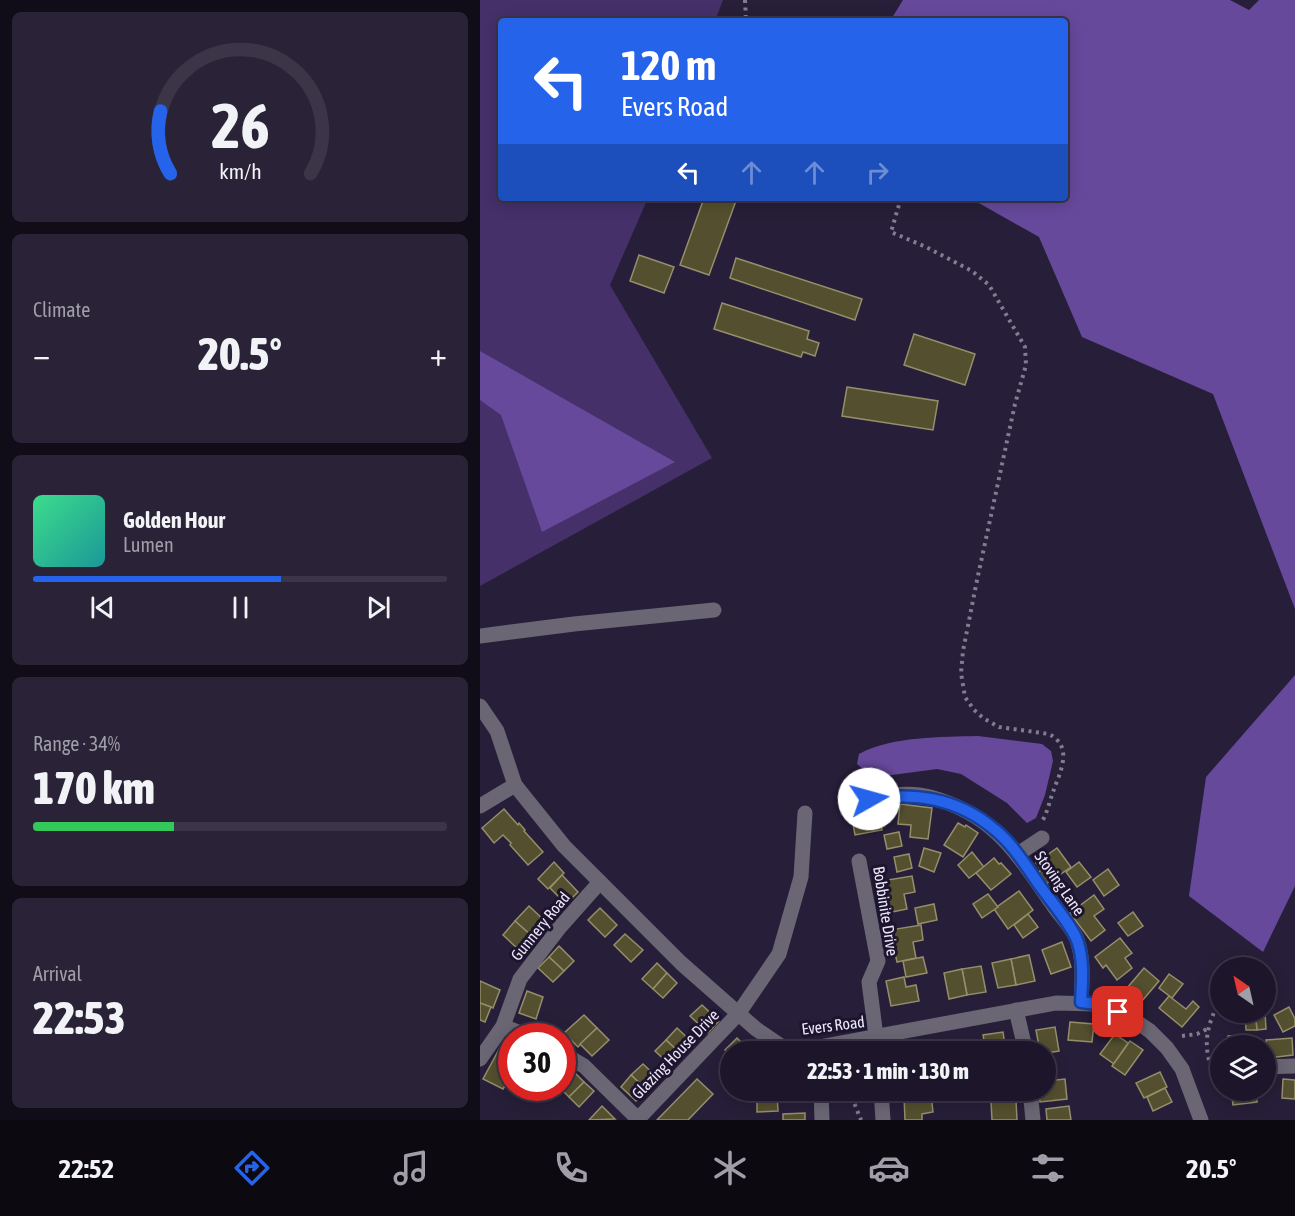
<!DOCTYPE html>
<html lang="en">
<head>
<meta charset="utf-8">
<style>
	:root { --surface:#1d162b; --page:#2a2337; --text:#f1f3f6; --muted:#a09fa9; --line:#3b3547; --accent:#2563eb }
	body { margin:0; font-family:"Asap Condensed",sans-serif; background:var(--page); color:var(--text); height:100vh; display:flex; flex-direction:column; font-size:22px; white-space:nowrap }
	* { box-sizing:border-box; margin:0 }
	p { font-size:20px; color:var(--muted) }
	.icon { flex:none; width:33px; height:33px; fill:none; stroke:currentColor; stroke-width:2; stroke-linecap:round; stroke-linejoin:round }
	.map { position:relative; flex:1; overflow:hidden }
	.details { display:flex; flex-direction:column; gap:12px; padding:12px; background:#100c18; width:480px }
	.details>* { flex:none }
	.hud { position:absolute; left:18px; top:18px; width:570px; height:183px; border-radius:6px; box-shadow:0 3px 15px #0003,0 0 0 2px var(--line); background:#2563eb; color:#fff; overflow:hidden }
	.needle { width:39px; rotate:326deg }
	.fabs { position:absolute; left:730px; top:957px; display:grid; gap:12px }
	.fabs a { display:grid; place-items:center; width:66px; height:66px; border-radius:50%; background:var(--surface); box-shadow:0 3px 15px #0003,0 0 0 2px var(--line); font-size:30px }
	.speed { position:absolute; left:18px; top:1023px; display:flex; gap:12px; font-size:30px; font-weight:700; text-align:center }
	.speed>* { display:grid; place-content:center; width:78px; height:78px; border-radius:50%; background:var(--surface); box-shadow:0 3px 15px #0003,0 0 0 2px var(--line); line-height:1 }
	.speed .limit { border:9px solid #d22; background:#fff; color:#111 }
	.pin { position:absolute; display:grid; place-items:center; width:51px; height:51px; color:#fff; margin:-26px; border-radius:12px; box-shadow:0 3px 9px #0006 }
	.me { position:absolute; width:66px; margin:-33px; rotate:83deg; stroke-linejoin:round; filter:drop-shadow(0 0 4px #0008) }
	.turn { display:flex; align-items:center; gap:21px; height:126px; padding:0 24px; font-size:27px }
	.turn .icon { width:78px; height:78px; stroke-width:2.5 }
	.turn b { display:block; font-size:42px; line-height:51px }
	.lanes { display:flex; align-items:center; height:57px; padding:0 24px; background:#0003; justify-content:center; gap:30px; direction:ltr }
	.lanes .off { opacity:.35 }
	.big { font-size:45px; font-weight:800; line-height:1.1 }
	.details .widget { flex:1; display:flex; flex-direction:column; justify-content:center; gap:9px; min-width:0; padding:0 21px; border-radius:9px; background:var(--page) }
	.details .dial { align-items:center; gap:0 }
	.dial svg { height:156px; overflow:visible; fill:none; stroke:var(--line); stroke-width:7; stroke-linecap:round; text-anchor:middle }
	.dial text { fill:var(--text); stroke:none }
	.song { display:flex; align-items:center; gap:18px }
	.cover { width:72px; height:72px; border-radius:9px; background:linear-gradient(135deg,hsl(150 70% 55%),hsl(180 70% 35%)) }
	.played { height:6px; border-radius:3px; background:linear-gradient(90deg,var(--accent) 60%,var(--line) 60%) }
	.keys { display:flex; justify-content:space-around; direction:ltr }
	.heat { display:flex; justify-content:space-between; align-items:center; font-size:33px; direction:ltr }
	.charge { height:9px; border-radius:4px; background:linear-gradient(90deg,#34c759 34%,var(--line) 0) }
	.trip { position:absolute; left:240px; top:1041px; width:336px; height:60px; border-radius:30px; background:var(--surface); box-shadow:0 3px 15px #0003,0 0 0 2px var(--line); font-weight:800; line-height:60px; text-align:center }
	.tabs { display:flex; height:96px; justify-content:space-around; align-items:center; background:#0c0911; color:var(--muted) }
	.tabs .icon { width:42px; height:42px }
	.tabs .selected { color:var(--accent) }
	.tabs b { font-size:27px; color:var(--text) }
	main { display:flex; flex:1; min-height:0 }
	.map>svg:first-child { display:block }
</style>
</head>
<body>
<main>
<section class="details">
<div class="widget dial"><svg viewBox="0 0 100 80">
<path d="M14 69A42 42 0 1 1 86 69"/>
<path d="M14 69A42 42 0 0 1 9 37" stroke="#2563eb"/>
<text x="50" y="56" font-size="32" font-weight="700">26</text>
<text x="50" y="72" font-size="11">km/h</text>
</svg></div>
<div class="widget"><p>Climate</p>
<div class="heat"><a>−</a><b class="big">20.5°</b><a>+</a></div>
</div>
<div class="widget">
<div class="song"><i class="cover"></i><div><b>Golden Hour</b><p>Lumen</p></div></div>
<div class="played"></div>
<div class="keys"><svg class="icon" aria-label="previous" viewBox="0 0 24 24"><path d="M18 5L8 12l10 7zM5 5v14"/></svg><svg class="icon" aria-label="pause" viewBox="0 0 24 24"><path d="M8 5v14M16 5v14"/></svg><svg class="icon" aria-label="next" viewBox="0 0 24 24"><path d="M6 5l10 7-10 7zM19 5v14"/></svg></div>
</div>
<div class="widget"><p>Range · 34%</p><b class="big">170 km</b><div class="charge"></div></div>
<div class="widget"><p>Arrival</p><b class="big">22:53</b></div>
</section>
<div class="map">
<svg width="815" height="1120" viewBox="0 0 815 1120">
	<rect width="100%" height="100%" fill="#271e39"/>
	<!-- green -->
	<polygon fill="#45306a" points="0,0 243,0 235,21 21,21 21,198 168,198 130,285 232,458 0,586"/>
	<!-- water -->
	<g fill="#66499b">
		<polygon points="423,0 750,0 769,10 779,0 815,0 815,609 733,394 602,337 559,237 490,198 585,198 585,21 410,21"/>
		<polygon points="0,351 195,462 62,532 21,415 0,400"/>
		<polygon points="815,675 815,886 783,952 709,896 726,777"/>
		<path d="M 498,736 L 562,744 L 571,751 L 573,761 L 565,795 L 556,818 L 547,823 L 527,803 L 481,774 L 457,769 L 397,777 L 385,771 L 377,764 L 379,754 C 412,736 462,737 498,736 Z"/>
	</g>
	<!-- building -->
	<g fill="#544f2e" stroke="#948e6b" stroke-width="1.5">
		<polygon points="224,198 257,198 229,275 200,265"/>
		<polygon points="159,255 194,267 184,293 150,281"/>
		<polygon points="256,258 382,299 375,320 250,278"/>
		<polygon points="242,303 329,331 327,339 339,343 335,356 323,352 321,357 234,329"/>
		<polygon points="434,334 495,354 485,385 424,365"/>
		<polygon points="367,387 458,401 453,430 362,416"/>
		<polygon points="420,804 452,808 448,839 430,837 431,825 418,824"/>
		<polygon points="398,807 402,830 375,835 371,813"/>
		<polygon points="24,809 38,825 39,823 45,830 44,831 63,852 48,865 30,845 31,843 23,835 14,843 2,828"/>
		<polygon points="478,823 485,827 486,825 498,833 483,857 464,845"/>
		<polygon points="419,832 422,846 407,849 404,835"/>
		<polygon points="444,848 461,853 454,872 439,866"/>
		<polygon points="577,848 591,867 566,884 558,873 561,870 556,863"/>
		<polygon points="492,852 504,867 489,878 478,865"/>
		<polygon points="429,854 432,868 417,872 414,857"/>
		<polygon points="514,858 519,864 521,863 531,874 511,890 496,873"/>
		<polygon points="74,862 84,873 68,889 58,879"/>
		<polygon points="599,862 611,877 597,887 586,872"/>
		<polygon points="628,869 639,885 624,896 613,880"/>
		<polygon points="82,875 98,892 86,904 70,888"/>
		<polygon points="432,876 435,892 424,894 427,909 407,913 401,881"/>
		<polygon points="539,891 553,910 528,929 514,909"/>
		<polygon points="508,894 518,907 502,918 493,904"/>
		<polygon points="614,895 624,909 614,916 625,930 611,941 590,913"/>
		<polygon points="454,904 457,920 438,924 435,908"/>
		<polygon points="49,906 66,922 53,937 35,921"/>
		<polygon points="120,908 137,925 125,937 108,920"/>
		<polygon points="653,912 663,926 648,936 638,923"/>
		<polygon points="548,914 558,927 543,938 534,925"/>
		<polygon points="35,921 53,937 40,951 23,935"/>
		<polygon points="441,925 443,940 433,942 436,958 417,962 410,930"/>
		<polygon points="145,934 163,950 151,962 134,945"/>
		<polygon points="640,938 652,953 645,958 652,968 637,980 626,965 623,968 615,957"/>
		<polygon points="582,942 591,967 571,974 562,950"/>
		<polygon points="79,946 94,961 84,971 69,957"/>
		<polygon points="549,955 555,981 536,985 531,959"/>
		<polygon points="69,957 84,971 73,982 58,968"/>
		<polygon points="443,957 447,973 426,977 423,961"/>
		<polygon points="531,959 536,985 518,988 512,963"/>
		<polygon points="177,963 187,973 173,989 162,979"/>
		<polygon points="501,966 506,992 487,995 482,969"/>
		<polygon points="664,968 679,981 662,1001 647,988"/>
		<polygon points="482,969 487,995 469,999 464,973"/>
		<polygon points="187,973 197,983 183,998 173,989"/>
		<polygon points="689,974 703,984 692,998 679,988"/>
		<polygon points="424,977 426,987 436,985 439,1001 411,1006 406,981"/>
		<polygon points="0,981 20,990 13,1008 0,1003"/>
		<polygon points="47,991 63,997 56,1019 39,1013"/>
		<polygon points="689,996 706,1009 713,1001 719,1007 702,1027 679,1008"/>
		<polygon points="0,1003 11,1007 5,1022 0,1020"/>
		<polygon points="222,1005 239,1021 228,1033 210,1016"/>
		<polygon points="809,1007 815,1019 815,1026 803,1032 794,1015"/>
		<polygon points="775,1012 785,1012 786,1029 777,1030"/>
		<polygon points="775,1012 777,1030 766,1030 765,1013"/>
		<polygon points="104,1015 117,1028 98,1047 84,1033"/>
		<polygon points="590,1022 614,1024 612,1042 588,1040"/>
		<polygon points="575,1027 579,1051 566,1053 560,1052 556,1030"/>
		<polygon points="117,1028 129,1040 112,1056 100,1044"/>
		<polygon points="197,1028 213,1043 202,1055 186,1040"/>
		<polygon points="523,1032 526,1052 506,1052 503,1035"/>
		<polygon points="635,1034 648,1043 634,1064 620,1054"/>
		<polygon points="767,1035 767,1046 748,1046 748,1036"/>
		<polygon points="257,1038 271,1052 250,1052 250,1055 245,1050"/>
		<polygon points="812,1038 813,1055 788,1058 786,1040"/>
		<polygon points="186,1040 202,1055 191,1066 175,1051"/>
		<polygon points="650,1041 663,1050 645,1075 632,1066"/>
		<polygon points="23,1042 32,1046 32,1074 23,1089 3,1079"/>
		<polygon points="445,1043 447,1052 416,1052 415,1049"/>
		<polygon points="163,1064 178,1078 167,1090 151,1075"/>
		<polygon points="680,1072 687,1087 664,1098 656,1083"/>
		<polygon points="95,1073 104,1082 89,1097 80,1088 82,1088"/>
		<polygon points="151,1075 167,1090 156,1101 141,1087"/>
		<polygon points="217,1079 233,1094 208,1120 177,1120"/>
		<polygon points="585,1079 587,1099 560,1102 559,1090 566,1090 566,1081"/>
		<polygon points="803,1079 815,1080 815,1099 802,1098"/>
		<polygon points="104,1082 114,1091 99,1107 89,1097"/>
		<polygon points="685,1088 692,1102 673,1111 667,1097"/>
		<polygon points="751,1090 776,1090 777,1102 753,1105"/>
		<polygon points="297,1093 298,1111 277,1112 277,1094"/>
		<polygon points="451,1094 453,1112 442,1114 442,1120 425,1120 424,1096"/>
		<polygon points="536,1100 537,1120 512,1120 511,1102"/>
		<polygon points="122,1106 135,1119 109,1120"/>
		<polygon points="589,1106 591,1120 567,1120 566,1109"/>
		<polygon points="325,1113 325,1120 303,1120 303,1114"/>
	</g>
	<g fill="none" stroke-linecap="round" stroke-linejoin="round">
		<!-- path -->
		<g stroke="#827c92" stroke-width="4" stroke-dasharray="3 4.5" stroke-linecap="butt">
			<polyline points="265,0 266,21"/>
			<path d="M 421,198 L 411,232 L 446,247 L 492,271 L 509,285 L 545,347 L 546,365 L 535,404 L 496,585 L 483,651 L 481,673 L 485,697 L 494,710 L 503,718 L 519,727 L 569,734 C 594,747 580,772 573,792 C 569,803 567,814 561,823"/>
			<polyline points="702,1036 717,1034 727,1029"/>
			<path d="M 729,1060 C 723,1037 730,1019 741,998"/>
			<polyline points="369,1090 381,1120"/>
		</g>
		<!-- street -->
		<g stroke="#6a6674" stroke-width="15">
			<polyline points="0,636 94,624 234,610"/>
			<polyline points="0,706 17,731 35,785 84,846 201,963 276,1029 304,1048 339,1047 576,1003 617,1004 654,1020 670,1031 687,1048 702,1069 721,1120"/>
			<path d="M 369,802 C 395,798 424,790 450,797 C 516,815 537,854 573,905 C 581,917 595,930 598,943 C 604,962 602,983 601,1002"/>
			<polyline points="0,806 35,785"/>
			<polyline points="538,854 562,838"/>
			<polyline points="379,861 398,961 389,982 398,1052"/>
			<polyline points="536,1010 546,1052"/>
			<polyline points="23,1026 48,1036"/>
			<polyline points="82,1053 104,1066 159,1120"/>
			<polyline points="0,1059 23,1026 40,979 80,927 120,882"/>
			<polyline points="786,1067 815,1066"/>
			<polyline points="341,1090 342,1120"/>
			<polyline points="401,1090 403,1120"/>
			<polyline points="550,1090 553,1120"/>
			<polyline points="157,1120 258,1014 299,954 321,877 325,813"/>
		</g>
	</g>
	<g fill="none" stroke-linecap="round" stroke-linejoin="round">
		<!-- route casing -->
		<g stroke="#184099" stroke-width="15">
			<path id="route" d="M 389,799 C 435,792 477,798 514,829 C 533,844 546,866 560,886 C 570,900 594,928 598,943 C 604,962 602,983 601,1002 L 617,1004 L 638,1012"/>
		</g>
		<!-- route -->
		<use href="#route" stroke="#2563eb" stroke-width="10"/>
	</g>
	<g text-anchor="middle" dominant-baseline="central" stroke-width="6" stroke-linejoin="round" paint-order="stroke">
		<!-- street labels -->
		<g font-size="16" fill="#ece8fa" stroke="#1d152e">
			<text transform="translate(580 883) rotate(55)">Stoving Lane</text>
			<text transform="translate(406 911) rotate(81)">Bobbinite Drive</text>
			<text transform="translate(60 926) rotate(-51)">Gunnery Road</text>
			<text transform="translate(353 1025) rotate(-7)">Evers Road</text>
			<text transform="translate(195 1054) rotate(-46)">Glazing House Drive</text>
		</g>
	</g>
</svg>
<div class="fabs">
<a><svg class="needle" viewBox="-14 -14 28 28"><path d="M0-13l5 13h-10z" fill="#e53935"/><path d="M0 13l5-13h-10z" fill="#a09fa9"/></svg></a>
<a><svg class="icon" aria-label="layers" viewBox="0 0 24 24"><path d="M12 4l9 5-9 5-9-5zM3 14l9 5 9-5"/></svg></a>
</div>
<div class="speed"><div class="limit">30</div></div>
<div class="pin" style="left:638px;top:1012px;background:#d93025"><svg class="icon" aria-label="arrive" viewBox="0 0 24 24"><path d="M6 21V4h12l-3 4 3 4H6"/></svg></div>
<svg class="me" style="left:389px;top:799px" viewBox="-20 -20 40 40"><circle r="19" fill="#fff"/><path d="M0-13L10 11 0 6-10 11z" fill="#2563eb"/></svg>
<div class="trip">22:53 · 1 min · 130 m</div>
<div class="hud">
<div class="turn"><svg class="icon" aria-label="left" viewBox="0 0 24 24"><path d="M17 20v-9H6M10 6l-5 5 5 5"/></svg><div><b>120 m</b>Evers Road</div></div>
<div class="lanes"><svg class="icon" aria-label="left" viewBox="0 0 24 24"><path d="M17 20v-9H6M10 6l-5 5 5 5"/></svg><svg class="icon off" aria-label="ahead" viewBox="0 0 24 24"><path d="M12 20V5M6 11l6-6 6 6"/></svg><svg class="icon off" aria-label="ahead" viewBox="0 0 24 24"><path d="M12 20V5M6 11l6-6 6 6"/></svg><svg class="icon off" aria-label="right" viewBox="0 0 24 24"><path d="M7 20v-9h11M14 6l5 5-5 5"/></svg></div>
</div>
</div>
</main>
<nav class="tabs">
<b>22:52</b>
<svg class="icon selected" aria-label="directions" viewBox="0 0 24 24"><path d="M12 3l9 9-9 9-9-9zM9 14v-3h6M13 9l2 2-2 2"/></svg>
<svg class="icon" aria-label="music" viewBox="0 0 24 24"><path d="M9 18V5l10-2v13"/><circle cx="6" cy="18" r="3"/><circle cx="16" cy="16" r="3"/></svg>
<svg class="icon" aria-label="phone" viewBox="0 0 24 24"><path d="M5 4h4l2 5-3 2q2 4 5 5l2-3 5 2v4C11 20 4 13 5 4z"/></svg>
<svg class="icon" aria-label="climate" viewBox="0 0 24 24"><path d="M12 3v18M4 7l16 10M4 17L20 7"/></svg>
<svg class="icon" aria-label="car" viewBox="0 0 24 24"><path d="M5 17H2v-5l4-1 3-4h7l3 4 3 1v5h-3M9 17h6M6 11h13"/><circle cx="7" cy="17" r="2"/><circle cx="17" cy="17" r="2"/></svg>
<svg class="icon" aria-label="filters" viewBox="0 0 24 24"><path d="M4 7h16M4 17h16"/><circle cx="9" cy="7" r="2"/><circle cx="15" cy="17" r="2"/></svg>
<b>20.5°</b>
</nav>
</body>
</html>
